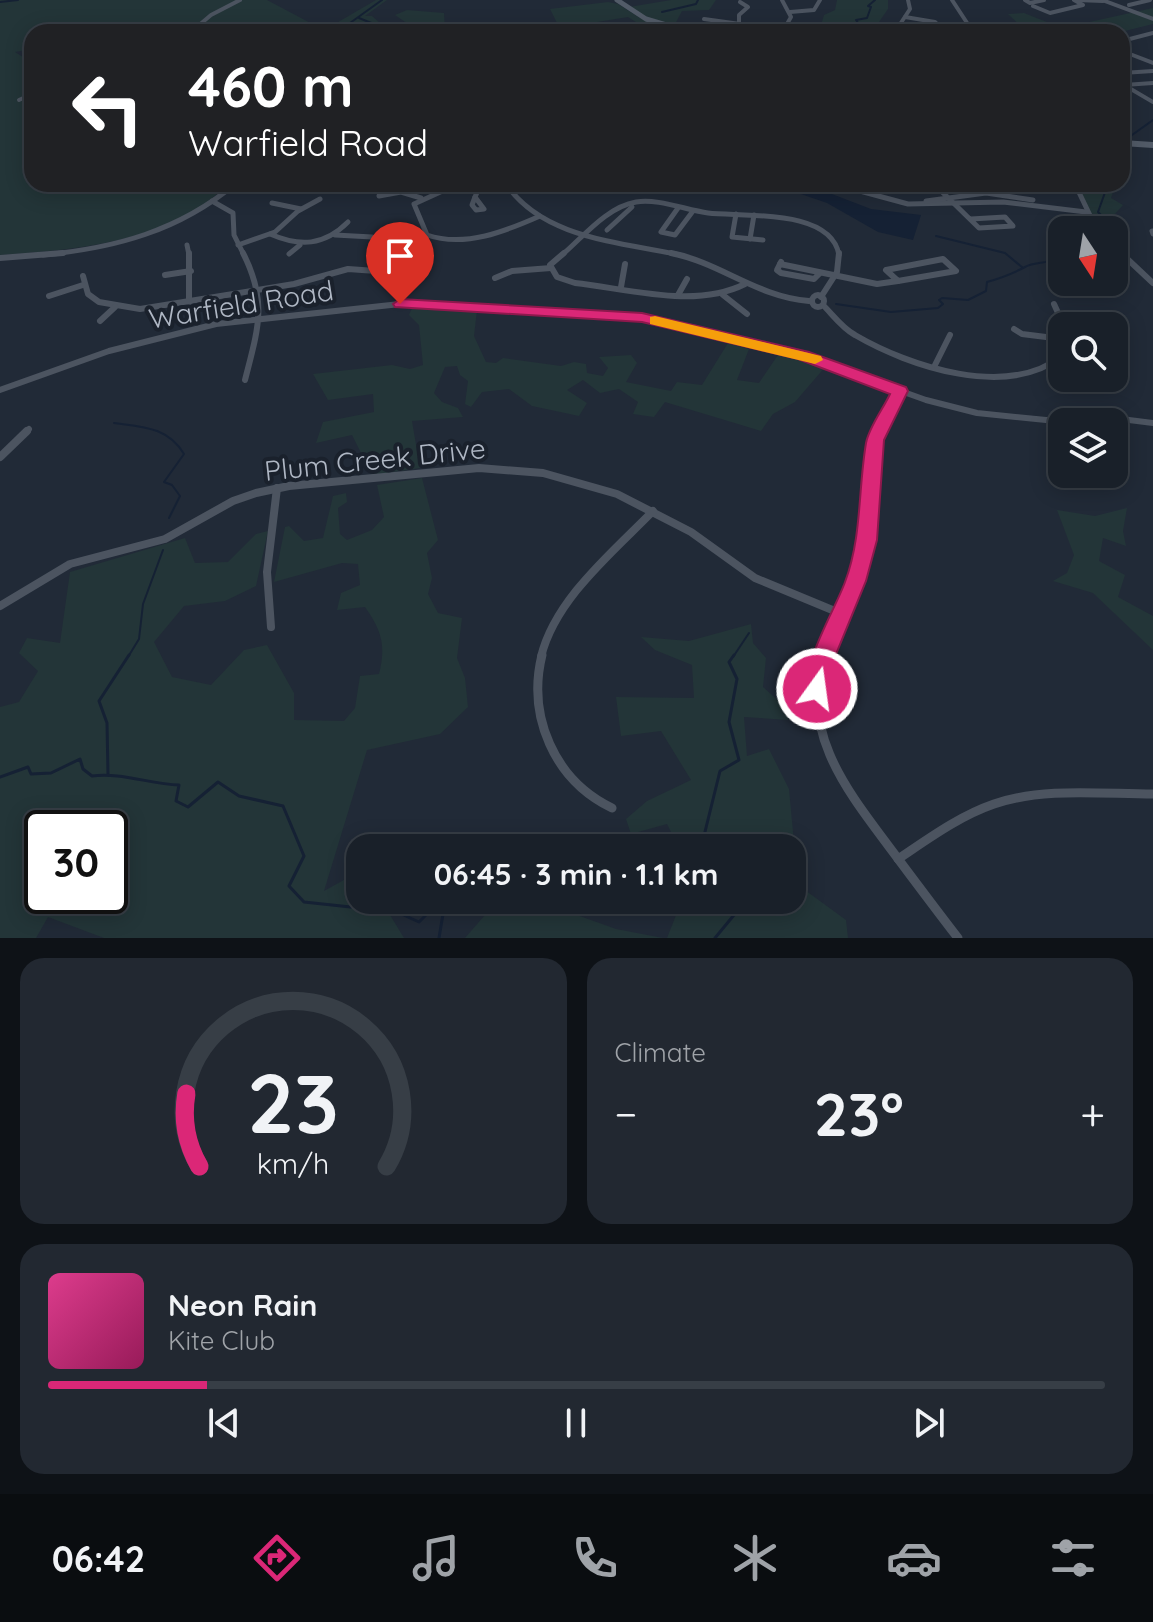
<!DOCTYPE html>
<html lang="en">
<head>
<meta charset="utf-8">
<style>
	:root { --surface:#192029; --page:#222831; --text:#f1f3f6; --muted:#9fa3a8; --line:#373e46; --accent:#db2777 }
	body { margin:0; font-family:Quicksand,sans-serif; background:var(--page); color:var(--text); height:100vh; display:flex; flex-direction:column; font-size:30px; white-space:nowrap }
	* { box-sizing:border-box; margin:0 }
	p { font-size:26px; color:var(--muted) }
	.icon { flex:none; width:44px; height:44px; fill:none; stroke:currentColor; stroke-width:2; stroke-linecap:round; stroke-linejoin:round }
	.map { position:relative; height:938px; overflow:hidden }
	.drawer { display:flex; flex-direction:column; gap:20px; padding:20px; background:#0e1217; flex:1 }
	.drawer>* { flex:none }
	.hud { position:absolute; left:24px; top:24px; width:1106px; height:168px; border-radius:24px; box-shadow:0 4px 20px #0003,0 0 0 2px var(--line); background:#202124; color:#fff; overflow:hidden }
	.needle { width:52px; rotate:168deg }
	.buttons { position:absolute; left:1048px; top:216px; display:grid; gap:16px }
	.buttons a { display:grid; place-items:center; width:80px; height:80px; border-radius:16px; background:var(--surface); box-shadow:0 4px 20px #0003,0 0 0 2px var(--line); font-size:40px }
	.speed { position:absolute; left:24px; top:810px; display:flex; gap:16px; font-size:40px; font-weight:700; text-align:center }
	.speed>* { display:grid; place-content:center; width:104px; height:104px; border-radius:50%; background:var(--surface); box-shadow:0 4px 20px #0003,0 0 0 2px var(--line); line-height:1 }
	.speed .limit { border:4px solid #111; border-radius:12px; background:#fff; color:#111 }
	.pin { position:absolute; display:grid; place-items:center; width:68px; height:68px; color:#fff; margin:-82px -34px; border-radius:50% 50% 50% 0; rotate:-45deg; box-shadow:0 0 8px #0007 }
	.pin .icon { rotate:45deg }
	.me { position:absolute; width:88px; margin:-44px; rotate:14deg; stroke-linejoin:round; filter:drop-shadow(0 0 6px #0008) }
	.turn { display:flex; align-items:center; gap:28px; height:168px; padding:0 32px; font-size:36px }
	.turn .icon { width:104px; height:104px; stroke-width:2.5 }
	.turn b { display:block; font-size:56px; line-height:68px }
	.big { font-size:60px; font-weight:800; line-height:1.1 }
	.drawer .card { flex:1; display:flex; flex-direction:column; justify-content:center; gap:12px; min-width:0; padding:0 28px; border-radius:24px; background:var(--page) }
	.drawer .dial { align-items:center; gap:0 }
	.dial svg { height:208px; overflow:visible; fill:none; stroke:var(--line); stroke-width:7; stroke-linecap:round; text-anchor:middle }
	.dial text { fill:var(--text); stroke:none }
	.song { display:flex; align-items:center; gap:24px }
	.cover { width:96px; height:96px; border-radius:12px; background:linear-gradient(135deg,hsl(330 70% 55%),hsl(330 70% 35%)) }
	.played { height:8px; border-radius:4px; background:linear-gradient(90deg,var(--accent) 15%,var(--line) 15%) }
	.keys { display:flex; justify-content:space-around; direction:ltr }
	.heat { display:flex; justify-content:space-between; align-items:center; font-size:44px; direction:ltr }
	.drawer .tiles { flex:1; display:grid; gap:20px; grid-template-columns:1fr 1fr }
	.card:last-child { grid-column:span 2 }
	.trip { position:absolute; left:346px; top:834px; width:460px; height:80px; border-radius:24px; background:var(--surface); box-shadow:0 4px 20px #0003,0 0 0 2px var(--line); font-weight:800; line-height:80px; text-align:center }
	.tabs { display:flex; height:128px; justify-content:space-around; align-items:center; background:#0a0d10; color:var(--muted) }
	.tabs .icon { width:56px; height:56px }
	.tabs .on { color:var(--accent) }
	.tabs b { font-size:36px; color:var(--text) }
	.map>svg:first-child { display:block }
</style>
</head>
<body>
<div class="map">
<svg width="1153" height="938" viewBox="0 0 1153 938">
	<rect width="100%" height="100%" fill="#212a37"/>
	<!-- green -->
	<g fill="#233538" fill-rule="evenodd">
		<path d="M 0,0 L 267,0 L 318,27 L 333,25 L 376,0 L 387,0 L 365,16 L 372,16 L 390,32 L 32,32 L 32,49 L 15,52 L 26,59 L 32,56 L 32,184 L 217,184 L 208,193 L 217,194 C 160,243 72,250 0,255 Z"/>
		<polygon points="671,0 716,0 709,10 682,11 674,26 644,17 629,7"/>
		<polygon points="837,0 888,0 888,9 872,32 819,32 824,15 835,10"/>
		<polygon points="608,2 618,4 640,18 678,31 644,27 628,17 591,23 578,32 536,32 560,29 550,9"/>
		<polygon points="1153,8 1153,24 1121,32 1027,32 1008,14 1024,13 1062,28"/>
		<polygon points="407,10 444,13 445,29 417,30 395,15"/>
		<polygon points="1082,184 1116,184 1111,198 1123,205 1114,215 1120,233 1092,224 1080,197"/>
		<polygon points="412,308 477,310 474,336 486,362 496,363 503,358 561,366 574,362 586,364 587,373 603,376 608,368 599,357 631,355 637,363 626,382 671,391 677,382 702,385 728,343 749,349 737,380 759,383 780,352 826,366 795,402 773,414 761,431 665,402 654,417 633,414 638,402 619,389 600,393 583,380 567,390 587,403 579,416 532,406 509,389 482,392 471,407 465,404 468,381 460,375 457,366 445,367 434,393 442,402 458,408 463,417 412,421 420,468 372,475 352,435 316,443 323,422 374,412 373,394 328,400 313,374 392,365 410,369 423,365 419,325 409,315"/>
		<path d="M 422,478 L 438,540 L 427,553 L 432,578 L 428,594 L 438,613 L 462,618 L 457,658 L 465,678 L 468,707 L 440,734 L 367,750 L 324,891 L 360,871 L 360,900 L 381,900 L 404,938 L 104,938 L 48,917 L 36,938 L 0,938 L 0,707 L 19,702 L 38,671 L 19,653 L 27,638 L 60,643 L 70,572 L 185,538 L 195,563 L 228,562 L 256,534 L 268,531 L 256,586 L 225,601 L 184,606 L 154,642 L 172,677 L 211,685 L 244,650 L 267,645 L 294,693 L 294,720 L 344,721 L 355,708 L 360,676 L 379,674 C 386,646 382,631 365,607 L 337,610 L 341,593 L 360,585 L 358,564 L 342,563 L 274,582 L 285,527 L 289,526 L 304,541 L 323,538 L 333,496 L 346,493 L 347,502 L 338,508 L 340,534 L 347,540 L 372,530 L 384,517 L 377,485 ZM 42,828 L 110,828 L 110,896 L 42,896 Z"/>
		<polygon points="1127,508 1123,531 1126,546 1103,538 1099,561 1125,575 1118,597 1153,616 1153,650 1093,593 1053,581 1067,573 1074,555 1057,510 1095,516"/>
		<polygon points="751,624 753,643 766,658 763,687 792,713 788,720 744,717 747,756 769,749 789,789 798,885 846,920 848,938 667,938 682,900 792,900 792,848 679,848 667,824 631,834 626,819 647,801 691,780 661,731 621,736 616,697 694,698 692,665 655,650 641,637 689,641"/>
		<polygon points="498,900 535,900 616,929 663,938 465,938"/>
	</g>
	<!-- water -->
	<polygon fill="#152134" points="811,186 871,209 921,215 913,240 878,232 827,203 795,192"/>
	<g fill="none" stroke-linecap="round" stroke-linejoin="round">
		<!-- stream-far1 -->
		<g stroke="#152134" stroke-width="2">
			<polyline points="0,2 18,0"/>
			<polyline points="662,12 696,4 698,0"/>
			<polyline points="359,18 391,31"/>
			<polyline points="305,29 322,31 353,24 350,23 382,0"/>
			<polyline points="856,32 853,28 859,24 856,20 867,18 871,7 868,6 875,0"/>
			<polyline points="1125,140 1153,120"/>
			<polyline points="1098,224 1094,218 1101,215 1098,212 1108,184"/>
			<polyline points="1088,230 1092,228"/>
			<polyline points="936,236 1005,253 1023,268"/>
			<path d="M 836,304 L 891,312 L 938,308 L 943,304 L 939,300 L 942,298 L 968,300 L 986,291 L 987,282 C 1001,278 1012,274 1025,267 C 1039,260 1045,267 1062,253"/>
			<path d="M 114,423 C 143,427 168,427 184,454 L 164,482 L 172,485 L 180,496 L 169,518"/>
			<polyline points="128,657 139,639 143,604 163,550"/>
			<polyline points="733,657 749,633"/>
		</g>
		<!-- stream -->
		<g stroke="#152134" stroke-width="3">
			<polyline points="108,774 107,723 99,701 129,655"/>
			<path d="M 0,777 L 28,767 L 31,774 L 51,773 L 80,759 L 83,769 L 92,776 C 120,772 150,784 179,785 L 176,801 L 188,807 L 218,782 L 239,796 L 283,806 L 304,856 L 289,886 L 304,902 L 397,912 L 419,922 L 432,909 L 443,914 L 439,938"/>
			<polyline points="701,848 720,771 739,760 729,722 737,679 729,662 734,655"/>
			<polyline points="715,938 734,915 729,900"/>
		</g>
		<!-- minor-far4 -->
		<g stroke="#4c5460" stroke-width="4">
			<polyline points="782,0 791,17 783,31"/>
			<polyline points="952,0 973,32"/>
			<polyline points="1025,0 1030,3 1044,0"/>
			<polyline points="1077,0 1103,1"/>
			<polyline points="1102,0 1153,19"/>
			<polyline points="1129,5 1150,0"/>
			<polyline points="1033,6 1050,13 1083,5 1074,0"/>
			<polyline points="790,12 814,10 820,0"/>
			<polyline points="905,17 935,22 945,32"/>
			<polyline points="704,19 784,30"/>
			<polyline points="739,23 739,15 748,7 740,2"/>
			<polyline points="615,24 616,32"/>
			<polyline points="191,32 211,15 240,0"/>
			<polyline points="589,32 594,25"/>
			<polyline points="895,32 910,9 908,0"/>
			<polyline points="1122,41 1153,33"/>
			<polyline points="1122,51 1153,63"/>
			<polyline points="1122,73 1153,71"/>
			<polyline points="1153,83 1124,85 1153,102"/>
			<polyline points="19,100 32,94"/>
		</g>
		<!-- minor-far3 -->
		<g stroke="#4c5460" stroke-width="5">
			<path d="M 506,184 C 543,239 621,242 680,255"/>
			<polyline points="834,184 908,204 1003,202 1086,212"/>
			<polyline points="915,184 920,184"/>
			<polyline points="934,184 979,228 1013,226 1005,217 971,219"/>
			<polyline points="1075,184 1097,230"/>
			<path d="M 508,189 L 447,189 L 414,204 L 427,235 C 465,248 506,231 540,216"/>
			<polyline points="379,196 401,192 421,198"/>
			<polygon points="475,197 484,209 476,210 472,205"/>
			<polyline points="475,197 479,188"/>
			<polyline points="212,201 233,213 234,235 244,255"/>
			<polyline points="926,201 986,193 1033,200"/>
			<polyline points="272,203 301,209"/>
			<polyline points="678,208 661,232 675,235 693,211"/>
			<polyline points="736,214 732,237 763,240"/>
			<polyline points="607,230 632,207"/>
			<polyline points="1152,231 1153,234"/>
			<path d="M 270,234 C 300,247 324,246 348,222"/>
			<polyline points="335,235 372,237"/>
			<polyline points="750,239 754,215"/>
			<polyline points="187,245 189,255"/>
			<polyline points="238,245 275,232 298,211 320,199"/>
			<polyline points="1114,246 1123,255"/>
			<polyline points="289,254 300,245"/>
			<path d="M 43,255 C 115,248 179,231 235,184"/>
			<path d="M 562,255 C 584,236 607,207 636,202 C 657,198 686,210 708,213 C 743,217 831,208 839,255"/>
		</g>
		<!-- minor-far2 -->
		<g stroke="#4c5460" stroke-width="6">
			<polyline points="189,253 189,302"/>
			<path d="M 243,253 C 268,302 258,329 245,380"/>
			<path d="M 564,253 L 550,265 L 557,277 L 575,283 C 629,289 695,309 745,284"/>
			<path d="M 671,253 C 721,263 757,297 809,301"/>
			<polyline points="1121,253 1153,283"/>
			<polyline points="0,258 63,253"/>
			<polygon points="943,259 956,271 898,281 886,270"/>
			<polyline points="781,262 777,270 781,273 814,279 820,273"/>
			<polyline points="780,264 877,284 898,281"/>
			<polyline points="165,275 191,271"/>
			<polyline points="83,276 88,294 99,302 140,309 294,284 348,269 404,273"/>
			<polyline points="495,278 512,271 551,268"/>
			<polyline points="621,287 625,264"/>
			<circle cx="818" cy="301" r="6"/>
			<polyline points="678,295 687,279"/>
			<polyline points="723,295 747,314"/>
			<polyline points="49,296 83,285"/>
			<polyline points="821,297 837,272 839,253"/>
			<polyline points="1054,304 1064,326"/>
			<path d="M 823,305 C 833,315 842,328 855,335 C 910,367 1007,399 1062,356"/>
			<polyline points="100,321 115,307"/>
			<polyline points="1014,329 1022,334 1062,339"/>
			<polyline points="935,365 950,335"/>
			<polyline points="0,390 109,351 216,324 400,304 642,318 803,356 926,400 977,413 1046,420 1121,419 1153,423"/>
			<polyline points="25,433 29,429"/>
			<polyline points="880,433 900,391"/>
		</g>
		<!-- minor-far1 -->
		<g stroke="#4c5460" stroke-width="8">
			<polyline points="0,457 27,431"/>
			<polyline points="0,606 70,564 165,539 233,501 256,493 289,486 479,468 543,473 617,494 691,532 755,578 842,614"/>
			<polyline points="271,627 267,572 277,488"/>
			<path d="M 541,657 C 555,599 613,552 653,511"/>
			<polyline points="824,657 856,581 867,540 876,440 881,431"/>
		</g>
		<!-- minor -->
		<g stroke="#4c5460" stroke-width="9">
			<path d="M 542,655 C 527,716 554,780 612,808"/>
			<path d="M 825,655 C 799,729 845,788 887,844 C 911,876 934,907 958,938"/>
			<path d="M 898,859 C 928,839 959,816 994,804 C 1044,787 1101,794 1153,794"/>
		</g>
		<!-- major-far1 -->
		<polyline stroke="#525b68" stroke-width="5" points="617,0 646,19 690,32"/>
		<!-- major -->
		<polyline stroke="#525b68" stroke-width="6" points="1122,143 1153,145"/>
	</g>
	<!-- route -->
	<path fill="#db2777" stroke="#8e194d" stroke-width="2" d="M 400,299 L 642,313 L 809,352 L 906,387 L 908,391 L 884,440 L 877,540 L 866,581 L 834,659 L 825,696 L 817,699 L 809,696 C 797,671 836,608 845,582 C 862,537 858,490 866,443 C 869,427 883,409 890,394 L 798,359 L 642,322 L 395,307 L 393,304 Z"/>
	<!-- slow -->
	<polygon fill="#f59e0b" points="655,316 821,356 823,360 815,364 650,324 650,317"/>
	<g text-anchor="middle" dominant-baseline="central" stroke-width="8" stroke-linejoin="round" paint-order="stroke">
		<!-- street labels -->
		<g font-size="28" fill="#afb7c4" stroke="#1a212c">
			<text transform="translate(241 304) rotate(-9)">Warfield Road</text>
			<text transform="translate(375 459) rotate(-6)">Plum Creek Drive</text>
		</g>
	</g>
</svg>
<div class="buttons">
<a><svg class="needle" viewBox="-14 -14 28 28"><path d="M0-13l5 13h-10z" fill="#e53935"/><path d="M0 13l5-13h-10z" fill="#9fa3a8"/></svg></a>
<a><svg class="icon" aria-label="search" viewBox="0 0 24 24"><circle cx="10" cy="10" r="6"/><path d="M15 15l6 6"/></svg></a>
<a><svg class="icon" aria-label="layers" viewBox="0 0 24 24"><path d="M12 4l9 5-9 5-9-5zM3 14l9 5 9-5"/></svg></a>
</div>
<div class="speed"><div class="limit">30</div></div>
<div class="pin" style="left:400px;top:304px;background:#d93025"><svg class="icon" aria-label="arrive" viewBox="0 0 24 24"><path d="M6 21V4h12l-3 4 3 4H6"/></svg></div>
<svg class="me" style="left:817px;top:689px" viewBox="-20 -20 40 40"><circle r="17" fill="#db2777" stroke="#fff" stroke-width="3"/><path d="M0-11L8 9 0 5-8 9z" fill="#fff"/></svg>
<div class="trip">06:45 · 3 min · 1.1 km</div>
<div class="hud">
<div class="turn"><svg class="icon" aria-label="left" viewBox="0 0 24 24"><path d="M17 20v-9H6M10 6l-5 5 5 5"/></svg><div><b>460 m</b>Warfield Road</div></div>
</div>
</div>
<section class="drawer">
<div class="tiles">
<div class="card dial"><svg viewBox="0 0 100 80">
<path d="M14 69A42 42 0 1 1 86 69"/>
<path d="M14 69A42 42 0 0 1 9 41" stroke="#db2777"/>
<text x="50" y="56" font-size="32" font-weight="700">23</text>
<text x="50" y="72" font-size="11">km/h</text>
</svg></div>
<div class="card"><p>Climate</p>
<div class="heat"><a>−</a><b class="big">23°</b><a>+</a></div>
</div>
<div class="card">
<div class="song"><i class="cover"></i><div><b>Neon Rain</b><p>Kite Club</p></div></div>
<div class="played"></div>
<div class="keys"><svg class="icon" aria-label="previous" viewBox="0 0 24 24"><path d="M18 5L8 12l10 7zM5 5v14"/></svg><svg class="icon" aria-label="pause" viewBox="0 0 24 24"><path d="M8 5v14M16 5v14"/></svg><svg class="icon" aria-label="next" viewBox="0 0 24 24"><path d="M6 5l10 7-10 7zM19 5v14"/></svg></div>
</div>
</div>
</section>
<nav class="tabs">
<b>06:42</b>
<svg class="icon on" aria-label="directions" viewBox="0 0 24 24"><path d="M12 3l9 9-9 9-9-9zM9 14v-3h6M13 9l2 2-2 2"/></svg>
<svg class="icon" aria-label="music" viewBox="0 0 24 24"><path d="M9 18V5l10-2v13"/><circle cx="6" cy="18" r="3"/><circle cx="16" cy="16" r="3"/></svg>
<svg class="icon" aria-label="phone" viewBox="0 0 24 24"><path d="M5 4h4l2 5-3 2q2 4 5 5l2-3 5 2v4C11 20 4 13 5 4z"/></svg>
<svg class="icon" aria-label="climate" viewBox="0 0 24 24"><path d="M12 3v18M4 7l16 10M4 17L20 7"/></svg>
<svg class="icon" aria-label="car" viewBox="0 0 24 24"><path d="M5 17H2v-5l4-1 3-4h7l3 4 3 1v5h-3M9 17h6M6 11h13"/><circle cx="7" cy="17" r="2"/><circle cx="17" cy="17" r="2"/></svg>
<svg class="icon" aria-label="filters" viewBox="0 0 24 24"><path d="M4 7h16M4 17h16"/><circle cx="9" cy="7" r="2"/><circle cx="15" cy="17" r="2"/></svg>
</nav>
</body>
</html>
